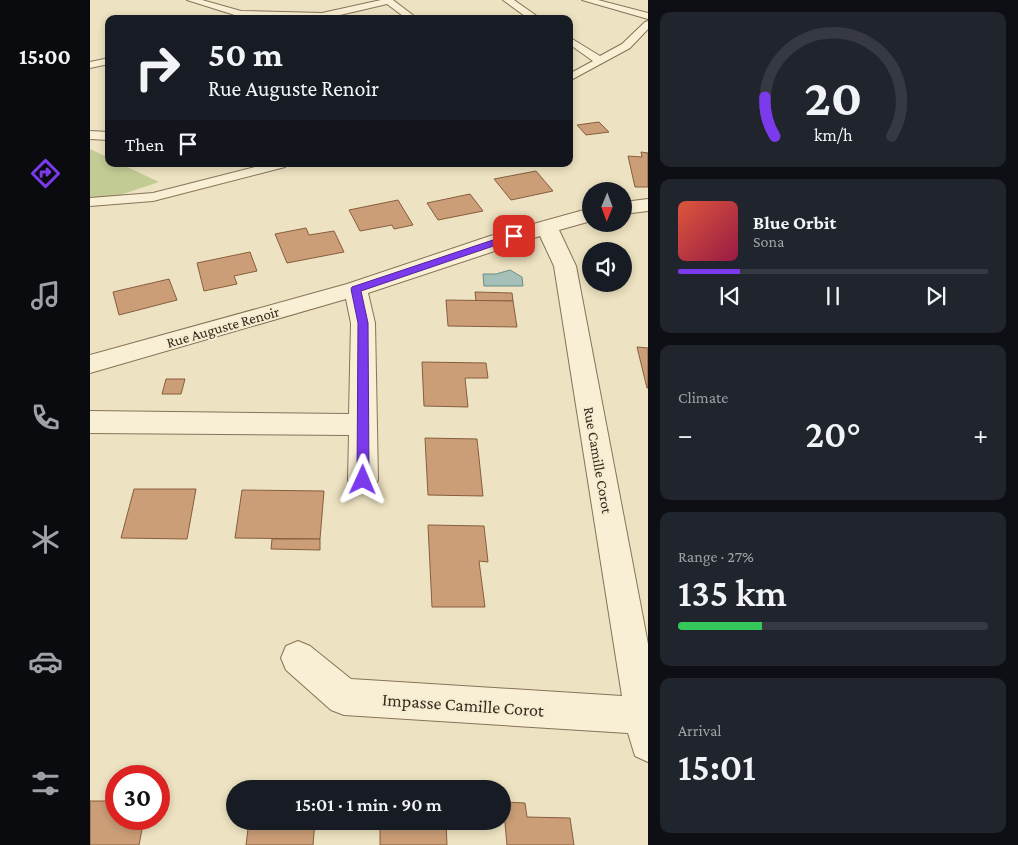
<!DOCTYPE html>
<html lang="en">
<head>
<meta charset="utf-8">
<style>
	:root { --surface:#171b24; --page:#20242c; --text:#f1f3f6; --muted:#9ea1a6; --line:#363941; --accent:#7c3aed }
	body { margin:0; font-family:"Crimson Pro",serif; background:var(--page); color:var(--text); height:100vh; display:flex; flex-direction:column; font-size:19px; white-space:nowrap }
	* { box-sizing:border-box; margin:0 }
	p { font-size:16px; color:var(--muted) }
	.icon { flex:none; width:28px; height:28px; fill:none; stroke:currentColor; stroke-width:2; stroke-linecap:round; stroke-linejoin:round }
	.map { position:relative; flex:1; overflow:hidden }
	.panel { display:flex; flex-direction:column; gap:12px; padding:12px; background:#0d0f14; width:370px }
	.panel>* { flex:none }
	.guide { position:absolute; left:15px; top:15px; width:468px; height:152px; border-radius:10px; box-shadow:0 2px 8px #0003; background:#171b24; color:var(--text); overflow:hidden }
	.needle { width:32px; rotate:181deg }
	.buttons { position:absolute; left:492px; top:182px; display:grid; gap:10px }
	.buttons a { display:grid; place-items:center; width:50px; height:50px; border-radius:50%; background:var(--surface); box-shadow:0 2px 8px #0003; font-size:25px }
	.speed { position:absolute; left:15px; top:765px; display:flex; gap:10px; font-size:25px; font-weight:700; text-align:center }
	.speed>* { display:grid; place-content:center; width:65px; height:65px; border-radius:50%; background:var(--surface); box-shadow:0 2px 8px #0003; line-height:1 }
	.speed .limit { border:8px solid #d22; background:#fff; color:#111 }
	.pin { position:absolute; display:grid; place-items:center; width:42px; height:42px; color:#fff; margin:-21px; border-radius:10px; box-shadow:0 2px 8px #0006 }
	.me { position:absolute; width:55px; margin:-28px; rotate:1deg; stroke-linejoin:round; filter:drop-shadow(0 0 4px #0008) }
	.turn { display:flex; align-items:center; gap:18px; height:105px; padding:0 20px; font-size:22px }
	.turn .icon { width:65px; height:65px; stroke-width:2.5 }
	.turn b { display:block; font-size:35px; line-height:42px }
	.then { display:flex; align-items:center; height:48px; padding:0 20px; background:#0003; gap:10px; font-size:19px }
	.big { font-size:38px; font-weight:600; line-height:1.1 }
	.panel .tile { flex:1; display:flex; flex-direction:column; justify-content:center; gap:8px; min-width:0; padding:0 18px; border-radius:10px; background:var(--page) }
	.panel .dial { align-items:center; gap:0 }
	.dial svg { height:130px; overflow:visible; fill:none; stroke:var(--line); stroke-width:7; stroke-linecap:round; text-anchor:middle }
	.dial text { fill:var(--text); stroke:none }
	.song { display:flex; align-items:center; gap:15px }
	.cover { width:60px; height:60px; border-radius:8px; background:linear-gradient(135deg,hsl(10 70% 55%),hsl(340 70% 35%)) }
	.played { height:5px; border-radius:2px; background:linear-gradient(90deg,var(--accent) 20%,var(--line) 20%) }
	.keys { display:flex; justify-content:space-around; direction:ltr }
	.heat { display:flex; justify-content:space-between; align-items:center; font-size:28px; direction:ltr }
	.charge { height:8px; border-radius:4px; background:linear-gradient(90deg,#34c759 27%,var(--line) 0) }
	.trip { position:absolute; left:136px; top:780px; width:285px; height:50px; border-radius:25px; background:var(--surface); box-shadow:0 2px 8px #0003; font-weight:600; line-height:50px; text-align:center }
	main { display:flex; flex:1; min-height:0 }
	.menu { display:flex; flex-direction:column; width:90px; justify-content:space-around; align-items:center; background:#090b0e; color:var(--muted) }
	.menu .icon { width:35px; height:35px }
	.menu .on { color:var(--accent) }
	.menu b { font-size:22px; color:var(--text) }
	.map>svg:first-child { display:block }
</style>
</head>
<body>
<main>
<nav class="menu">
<b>15:00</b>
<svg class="icon on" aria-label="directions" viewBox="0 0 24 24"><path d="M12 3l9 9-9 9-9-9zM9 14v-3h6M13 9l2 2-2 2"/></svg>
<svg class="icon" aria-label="music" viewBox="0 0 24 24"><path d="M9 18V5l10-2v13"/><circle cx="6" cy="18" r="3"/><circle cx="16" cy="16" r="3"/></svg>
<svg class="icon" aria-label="phone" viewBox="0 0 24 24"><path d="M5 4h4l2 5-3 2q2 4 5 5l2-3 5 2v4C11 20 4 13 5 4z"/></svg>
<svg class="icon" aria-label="climate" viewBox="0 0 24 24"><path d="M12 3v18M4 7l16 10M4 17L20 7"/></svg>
<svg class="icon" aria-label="car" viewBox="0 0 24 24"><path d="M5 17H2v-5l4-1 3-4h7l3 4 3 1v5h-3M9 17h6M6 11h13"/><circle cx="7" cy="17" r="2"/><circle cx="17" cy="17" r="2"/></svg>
<svg class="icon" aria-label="filters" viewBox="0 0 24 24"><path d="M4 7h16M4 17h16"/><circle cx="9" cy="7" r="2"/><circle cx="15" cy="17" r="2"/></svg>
</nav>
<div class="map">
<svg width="558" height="845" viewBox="0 0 558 845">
	<rect width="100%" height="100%" fill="#ede2c1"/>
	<!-- green -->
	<polygon fill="#c3cb95" points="0,149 19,158 19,164 31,164 69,182 0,205"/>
	<!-- water -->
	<polygon fill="#a4c0b9" stroke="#6b8e86" points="420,270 432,277 433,286 394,286 393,274 406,274"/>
	<!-- building -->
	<g fill="#cb9e77" stroke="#865e3f">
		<polygon points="509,122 519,132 496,135 487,125"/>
		<polygon points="551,152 558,153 558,187 545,187 538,156 552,157"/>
		<polygon points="446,171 463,191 421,200 404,179"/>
		<polygon points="380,194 393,211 348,220 337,203"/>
		<polygon points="308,200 323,225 304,229 302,225 270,231 259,210"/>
		<polygon points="216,228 219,235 244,231 254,252 197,263 185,234"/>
		<polygon points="160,252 167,271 144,276 147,284 114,291 107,263"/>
		<polygon points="79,279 87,300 29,315 23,292"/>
		<polygon points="385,292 422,293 423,301 386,301"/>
		<polygon points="356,300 423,301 427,327 358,326"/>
		<polygon points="547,347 558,348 558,388 557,388"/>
		<polygon points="332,362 396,363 398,378 375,378 378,407 334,406"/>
		<polygon points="76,379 95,379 91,394 72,394"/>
		<polygon points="335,438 387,439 393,496 338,495"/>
		<polygon points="44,489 106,489 97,539 31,538"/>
		<polygon points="152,490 234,491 230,539 145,538"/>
		<polygon points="338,525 394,526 398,562 389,561 395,607 342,607"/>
		<polygon points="182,539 230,539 230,550 181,549"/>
		<polygon points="0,801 26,801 26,819 54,819 49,845 0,845"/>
		<polygon points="413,802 435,803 437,817 480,818 484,845 417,845"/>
		<polygon points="159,821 225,821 223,845 156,845"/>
		<polygon points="290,821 356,821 357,845 290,845"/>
	</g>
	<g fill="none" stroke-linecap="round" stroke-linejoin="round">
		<!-- lane casing -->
		<g stroke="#877359" stroke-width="2">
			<g id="lane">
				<polygon points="97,0 112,0 151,11 232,13 291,0 303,0 328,19 317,19 297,4 233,19 214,19 151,17"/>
				<polygon points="413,0 424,0 451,19 439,19"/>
				<polygon points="492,0 508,0 558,13 558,19"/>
				<polygon points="558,21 558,29 540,48 479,81 479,74 503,61 479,44 479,37 510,56 532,44 555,22"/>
				<polygon points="19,58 19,64 0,68 0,62"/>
				<polygon points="0,131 19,132 19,140 0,139"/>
				<polygon points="177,164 197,164 195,167 63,201 0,206 0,198 63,193"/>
			</g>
		</g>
		<!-- street casing -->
		<g stroke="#877359" stroke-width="2">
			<g id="street">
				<polygon points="558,199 558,211 534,214 534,202"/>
				<polygon points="501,208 501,221 469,230 486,266 558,644 558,762 545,756 538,733 254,715 241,710 196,670 191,658 196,646 208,641 220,646 261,679 532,696 464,266 450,236 278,293 285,323 288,480 283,488 273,492 263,488 258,480 259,435 0,433 0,411 259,414 261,323 256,299 0,373 0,355 257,284 400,236"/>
			</g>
		</g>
		<!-- lane -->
		<use href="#lane" fill="#f8efd4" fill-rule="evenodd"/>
		<!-- street -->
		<use href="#street" fill="#f8efd4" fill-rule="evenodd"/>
	</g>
	<!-- route -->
	<polygon fill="#7c3aed" stroke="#51269a" points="424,233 429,236 427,238 271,291 278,323 279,480 278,484 269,484 267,480 268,323 261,289 262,287"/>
	<g text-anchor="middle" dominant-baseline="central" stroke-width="4" stroke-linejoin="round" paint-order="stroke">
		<!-- street labels -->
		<g font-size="15" fill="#372a1d" stroke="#f5ecd1">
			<text transform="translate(133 327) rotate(-16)">Rue Auguste Renoir</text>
			<text transform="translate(508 460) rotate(80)">Rue Camille Corot</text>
		</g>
		<!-- near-street labels -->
		<g font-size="18" fill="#372a1d" stroke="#f5ecd1">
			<text transform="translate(373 705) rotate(4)">Impasse Camille Corot</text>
		</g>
	</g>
</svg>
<div class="buttons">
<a><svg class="needle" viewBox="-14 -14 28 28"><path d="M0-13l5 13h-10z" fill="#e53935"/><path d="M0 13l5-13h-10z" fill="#9ea1a6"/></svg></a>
<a><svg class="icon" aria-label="sound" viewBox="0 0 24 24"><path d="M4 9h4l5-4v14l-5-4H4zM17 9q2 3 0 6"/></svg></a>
</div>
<div class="speed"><div class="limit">30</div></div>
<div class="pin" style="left:424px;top:236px;background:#d93025"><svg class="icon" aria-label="arrive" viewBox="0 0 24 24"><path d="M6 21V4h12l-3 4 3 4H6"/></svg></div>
<svg class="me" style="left:273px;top:480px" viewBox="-20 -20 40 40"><path d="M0-17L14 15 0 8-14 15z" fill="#7c3aed" stroke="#fff" stroke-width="4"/></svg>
<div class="trip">15:01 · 1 min · 90 m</div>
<div class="guide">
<div class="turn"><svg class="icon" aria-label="right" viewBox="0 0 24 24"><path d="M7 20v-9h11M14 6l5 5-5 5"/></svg><div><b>50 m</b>Rue Auguste Renoir</div></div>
<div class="then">Then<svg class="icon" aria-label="arrive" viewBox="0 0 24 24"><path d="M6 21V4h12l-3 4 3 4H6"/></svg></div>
</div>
</div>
<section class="panel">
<div class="tile dial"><svg viewBox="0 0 100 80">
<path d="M14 69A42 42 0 1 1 86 69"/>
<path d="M14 69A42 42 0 0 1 8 45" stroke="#7c3aed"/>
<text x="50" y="56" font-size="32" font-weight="700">20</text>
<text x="50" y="72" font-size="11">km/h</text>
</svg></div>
<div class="tile">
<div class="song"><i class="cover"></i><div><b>Blue Orbit</b><p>Sona</p></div></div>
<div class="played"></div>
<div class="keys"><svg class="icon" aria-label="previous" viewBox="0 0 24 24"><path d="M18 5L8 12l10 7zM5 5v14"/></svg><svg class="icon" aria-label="pause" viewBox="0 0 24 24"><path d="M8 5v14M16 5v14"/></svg><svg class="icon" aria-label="next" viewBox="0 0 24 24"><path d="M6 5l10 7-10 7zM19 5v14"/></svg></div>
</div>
<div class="tile"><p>Climate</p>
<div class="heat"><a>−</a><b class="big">20°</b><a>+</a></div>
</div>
<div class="tile"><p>Range · 27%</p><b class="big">135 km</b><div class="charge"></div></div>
<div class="tile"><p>Arrival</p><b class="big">15:01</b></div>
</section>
</main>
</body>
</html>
